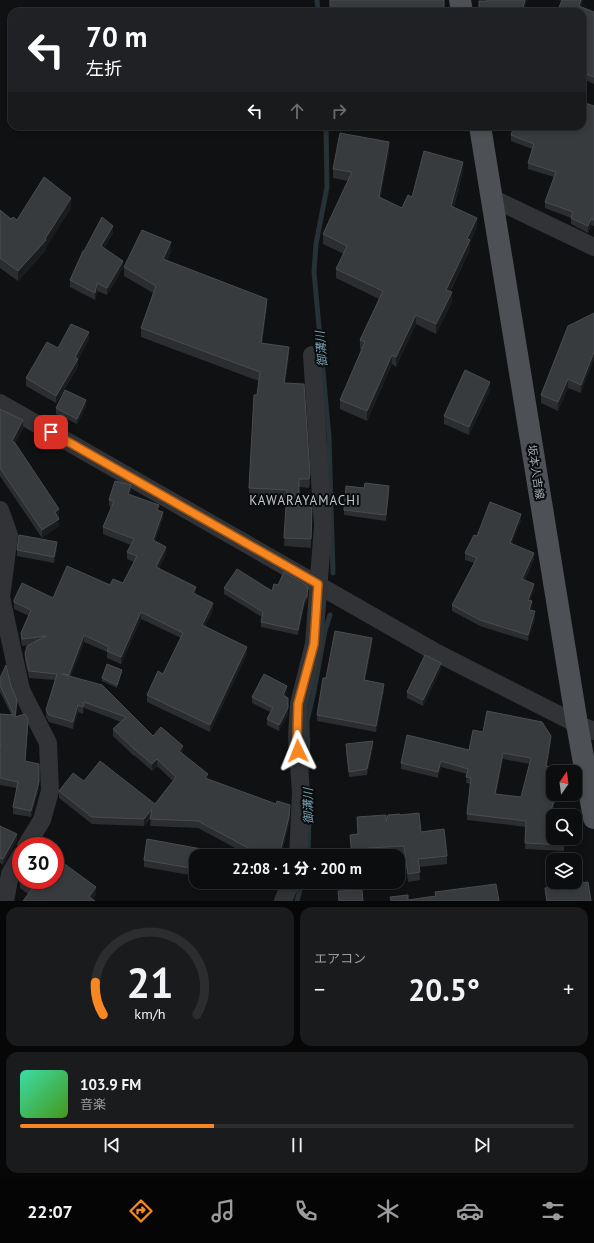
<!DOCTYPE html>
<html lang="ja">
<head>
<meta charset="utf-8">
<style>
	:root { --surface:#0c0d0e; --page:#1a1b1c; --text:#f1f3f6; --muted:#9a9c9e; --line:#2c2d2e; --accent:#f88722 }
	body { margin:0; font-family:"PT Sans","Noto Sans JP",sans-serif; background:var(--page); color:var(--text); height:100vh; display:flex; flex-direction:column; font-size:15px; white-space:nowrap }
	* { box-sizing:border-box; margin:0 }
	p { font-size:13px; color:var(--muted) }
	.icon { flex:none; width:22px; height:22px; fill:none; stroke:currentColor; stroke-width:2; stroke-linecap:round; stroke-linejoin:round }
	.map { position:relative; height:901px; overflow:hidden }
	.details { display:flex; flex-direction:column; gap:6px; padding:6px; background:#070708; flex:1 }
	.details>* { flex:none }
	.hud { position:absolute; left:8px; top:8px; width:578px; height:122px; border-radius:12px; box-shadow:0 2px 6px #0003,0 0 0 1px var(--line); background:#202124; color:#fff; overflow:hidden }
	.needle { width:26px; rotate:14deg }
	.tools { position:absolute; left:546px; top:765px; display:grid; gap:8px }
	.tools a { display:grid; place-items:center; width:36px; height:36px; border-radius:8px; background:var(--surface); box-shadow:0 2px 6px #0003,0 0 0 1px var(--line); font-size:20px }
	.speed { position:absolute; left:12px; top:837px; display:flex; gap:8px; font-size:20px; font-weight:700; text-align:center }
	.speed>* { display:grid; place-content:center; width:52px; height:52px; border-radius:50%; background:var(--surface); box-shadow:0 2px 6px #0003,0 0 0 1px var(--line); line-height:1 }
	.speed .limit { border:6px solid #d22; background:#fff; color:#111 }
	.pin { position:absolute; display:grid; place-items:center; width:34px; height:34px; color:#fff; margin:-17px; border-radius:8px; box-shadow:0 2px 6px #0006 }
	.me { position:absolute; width:44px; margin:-22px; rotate:358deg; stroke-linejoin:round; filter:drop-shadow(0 0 3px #0008) }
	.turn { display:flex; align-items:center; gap:14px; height:84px; padding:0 12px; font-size:18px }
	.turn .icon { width:52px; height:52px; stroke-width:2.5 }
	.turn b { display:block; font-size:28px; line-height:34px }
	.lanes { display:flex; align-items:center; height:38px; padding:0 12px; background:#0003; justify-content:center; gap:20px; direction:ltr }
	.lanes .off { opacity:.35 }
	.big { font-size:30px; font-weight:800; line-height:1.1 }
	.details .widget { flex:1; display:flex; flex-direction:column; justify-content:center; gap:6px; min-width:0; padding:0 14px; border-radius:12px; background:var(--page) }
	.details .dial { align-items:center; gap:0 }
	.dial svg { height:104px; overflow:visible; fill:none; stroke:var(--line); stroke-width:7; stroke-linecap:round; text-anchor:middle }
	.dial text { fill:var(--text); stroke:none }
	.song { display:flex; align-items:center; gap:12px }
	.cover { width:48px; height:48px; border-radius:6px; background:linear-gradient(135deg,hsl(160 70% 55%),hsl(100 70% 35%)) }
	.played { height:4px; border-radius:2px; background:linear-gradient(90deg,var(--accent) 35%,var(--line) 35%) }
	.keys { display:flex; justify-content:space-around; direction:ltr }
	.heat { display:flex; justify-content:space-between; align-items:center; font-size:22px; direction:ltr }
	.details .tiles { flex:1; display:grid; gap:6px; grid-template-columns:1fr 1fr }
	.widget:last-child { grid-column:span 2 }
	.trip { position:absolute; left:189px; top:849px; width:216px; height:40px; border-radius:12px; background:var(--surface); box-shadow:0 2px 6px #0003,0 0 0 1px var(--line); font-weight:800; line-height:40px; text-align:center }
	.menu { display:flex; height:64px; justify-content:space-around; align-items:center; background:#050506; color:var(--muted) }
	.menu .icon { width:28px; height:28px }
	.menu .active { color:var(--accent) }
	.menu b { font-size:18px; color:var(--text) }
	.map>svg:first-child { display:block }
</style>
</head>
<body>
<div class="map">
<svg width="594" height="901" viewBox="0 0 594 901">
	<rect width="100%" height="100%" fill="#101112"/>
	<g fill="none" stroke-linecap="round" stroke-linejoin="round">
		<!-- stream -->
		<g stroke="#273236" stroke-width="5">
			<polyline points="317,0 318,12"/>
			<polyline points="326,126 327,187 316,244 314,272 329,437 333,573"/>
			<polyline points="308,767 307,721 313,696 325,631 330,615"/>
			<polyline points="308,856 309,817"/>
			<polyline points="297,901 302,882"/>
		</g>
		<!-- minor -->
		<g stroke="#313337" stroke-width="18">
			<polyline points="492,198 594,247"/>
			<polyline points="0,403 437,653 577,724 594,731"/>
			<polyline points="0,510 9,535 1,597 21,690 48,743 50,791 42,820 26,846"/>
			<polyline points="298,856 301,793 297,737 299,704 314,644 323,526 312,355"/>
			<polyline points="5,901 10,874 21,855"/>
			<polyline points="283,901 291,882"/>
		</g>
		<!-- major -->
		<g stroke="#4d5156" stroke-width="22">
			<polyline points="460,0 462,12"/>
			<polyline points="480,126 577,724 594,818"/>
		</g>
	</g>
	<!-- wall -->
	<g fill="#2c2d30" fill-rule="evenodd">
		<polygon points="558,0 583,0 581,7 594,12 594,84 583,79 583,75 582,75 582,12 562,1"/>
		<polygon points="594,106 594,226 591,225 588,233 571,224 571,218 545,208 545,202 554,177 528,169 528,163 532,149 511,141 511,135"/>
		<polygon points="389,152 380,198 402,208 412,197 463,171 454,207 477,227 470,242 470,250 450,292 452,302 436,334 416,324 396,367 392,364 367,421 340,409 340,400 362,350 360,349 360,340 379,299 336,278 336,269 344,254 323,244 323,234 348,181 333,178 333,169"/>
		<polygon points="71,208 46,247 46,250 18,281 0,268 0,210 11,219 17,220"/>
		<polygon points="113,233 104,248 123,268 107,295 97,291 95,300 70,287 70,280 84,251"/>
		<polygon points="171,251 167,260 267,307 262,343 289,356 285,383 304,384 310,483 309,488 299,487 299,506 312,507 311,548 284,546 286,499 249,497 249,488 257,395 259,381 141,337 141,328 153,293 124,276 124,267"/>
		<polygon points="594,313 581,393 568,388 558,411 541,403 541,395"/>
		<polygon points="89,339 78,360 78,367 56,403 26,386 26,378 58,348"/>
		<polygon points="490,390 469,435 444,424 444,416"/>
		<polygon points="86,406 77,424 56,414 56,408"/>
		<polygon points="0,409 23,428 15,443 59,517 58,518 59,526 42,538 0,476"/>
		<polygon points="389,491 386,521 344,515 344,510"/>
		<polygon points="131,492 130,494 159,510 163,518 155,541 166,554 159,568 196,594 213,610 205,626 247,654 210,732 147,702 147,695 163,674 181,638 141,619 121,664 107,658 107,652 84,642 71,676 153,736 183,753 183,754 208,779 290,812 289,824 281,856 250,856 198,828 150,826 151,818 144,826 92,824 59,798 59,791 84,781 155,804 173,781 157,766 152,771 134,755 134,756 113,736 113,729 121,722 84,708 83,714 78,712 73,729 49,722 46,717 46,710 55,680 29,678 25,660 25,654 28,645 22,646 21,640 21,633 29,616 14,609 14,600 53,598 110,585 123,583 134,562 127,559 127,552 131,545 103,534 103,527 111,507 109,506 109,500"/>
		<polygon points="521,520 512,543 534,559 525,580 534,590 530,600 532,607 531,610 535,618 528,641 480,626 452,611 452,605 474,563 465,560 465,553 477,536"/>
		<polygon points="57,548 54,563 17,556 17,550"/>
		<polygon points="224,588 272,591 308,591 307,602 304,606 298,635 261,627 261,622 262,617 224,594"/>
		<polygon points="372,644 365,680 384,690 376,732 317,721 317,715 326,678"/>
		<polygon points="441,669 423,706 407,698 407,692"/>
		<polygon points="122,672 117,688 102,681 102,678"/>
		<polygon points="0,678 11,686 17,706 16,717 28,726 25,762 39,788 31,817 13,814 13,807 17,788 0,785 0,714 11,714 0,692"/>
		<polygon points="287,692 285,696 288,704 288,714 279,731 267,725 267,719 270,712 252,703 252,697"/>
		<path d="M 483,732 L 551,742 L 547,766 L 553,772 L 553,794 L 557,794 L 552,813 L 552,821 L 553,838 L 575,838 L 579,829 L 578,844 L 564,843 L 564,851 L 525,849 L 526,827 L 467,820 L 467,814 L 470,784 L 466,783 L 467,774 L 441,767 L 438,778 L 401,769 L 401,763 L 469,750 ZM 503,759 L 530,764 L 521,797 L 496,794 Z"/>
		<polygon points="346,744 373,746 367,775 349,777 346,750"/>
		<polygon points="400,815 421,832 447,856 447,864 419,867 420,880 408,882 404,854 372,856 351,856 350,835 358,834 357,817 386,821"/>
		<polygon points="0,826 17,840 3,865 0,863"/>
		<polygon points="196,856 196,876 144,867 144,860"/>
		<polygon points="20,881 96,895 92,899 28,894 20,888"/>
		<polygon points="229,882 238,882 238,884"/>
		<polygon points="239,882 280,882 276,890 252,884 251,886 240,884"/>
		<polygon points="545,888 591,901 546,901"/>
	</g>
	<!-- shaded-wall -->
	<g fill="#1b1c1e">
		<polygon points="525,0 527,0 524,12 522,12"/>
		<polygon points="581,0 583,0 579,12 579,6"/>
		<polygon points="389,142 389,152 379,206 379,197"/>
		<polygon points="463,162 463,171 451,215 451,206"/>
		<polygon points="71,198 71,208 46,247 46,250 18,281 18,271 45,239"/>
		<polygon points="477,218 477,227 470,242 470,250 446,299 446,290 467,239"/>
		<polygon points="591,219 591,225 588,233 588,226"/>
		<polygon points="113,226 113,233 101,254 101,246"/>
		<polygon points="171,242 171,251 163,267 163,259"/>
		<polygon points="123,261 123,268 107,295 107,288"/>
		<polygon points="97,283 97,291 95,300 95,293"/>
		<polygon points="452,292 452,302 436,334 436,324"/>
		<polygon points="267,299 267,307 261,352 261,343"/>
		<polygon points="416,315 416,324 396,367 396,357"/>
		<polygon points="89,332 89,339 78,360 78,367 56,403 56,396"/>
		<polygon points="289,347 289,356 284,392 284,383"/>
		<polygon points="594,352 594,360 581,393 581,385"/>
		<polygon points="392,355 392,364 367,421 367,411"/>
		<polygon points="568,379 568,388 558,411 558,402"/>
		<polygon points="490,382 490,390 469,435 469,427"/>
		<polygon points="86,400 86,406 77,424 77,419"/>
		<polygon points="23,420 23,428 12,449 12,441"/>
		<polygon points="131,485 131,492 128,500 128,494"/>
		<polygon points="389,486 389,491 386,521 386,515"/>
		<polygon points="59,509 59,517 55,520 55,512"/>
		<polygon points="163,512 163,518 153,547 153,540"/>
		<polygon points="521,514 521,520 510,549 510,543"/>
		<polygon points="59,519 59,526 42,538 42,530"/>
		<polygon points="57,542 57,548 54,563 54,557"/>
		<polygon points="166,547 166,554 156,574 156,567"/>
		<polygon points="534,553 534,559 522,585 522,579"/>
		<polygon points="534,584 534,590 528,606 528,600"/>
		<polygon points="308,586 307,602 304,606 298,635 298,630"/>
		<polygon points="196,587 196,594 193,600 193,593"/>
		<polygon points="532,601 532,607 529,616 529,610"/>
		<polygon points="213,603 213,610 202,632 202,625"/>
		<polygon points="535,611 535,618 528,641 528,635"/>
		<polygon points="141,612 141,619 121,664 121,657"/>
		<polygon points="84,635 84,642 69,681 69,675"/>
		<polygon points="372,638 372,644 364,686 364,680"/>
		<polygon points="247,647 247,654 210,732 210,725"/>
		<polygon points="441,663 441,669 423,706 423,700"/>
		<polygon points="122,670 122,672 117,688 117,685"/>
		<polygon points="384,684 384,690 376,732 376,726"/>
		<polygon points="287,686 287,692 283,701 283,695"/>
		<polygon points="288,698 288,714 279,731 279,725"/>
		<polygon points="17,700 17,706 15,724 15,717"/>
		<polygon points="84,702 84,708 83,714 83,707"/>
		<polygon points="78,705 78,712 73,729 73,722"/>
		<polygon points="28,719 28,726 25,768 25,761"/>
		<polygon points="551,736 551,742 546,772 546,766"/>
		<polygon points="373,741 373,746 367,775 367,769"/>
		<polygon points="183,746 183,753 179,758 179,751"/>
		<polygon points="503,753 503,759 495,800 495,794"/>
		<polygon points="157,759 157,766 152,771 152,764"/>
		<polygon points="441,761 441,767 438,778 438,772"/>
		<polygon points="208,774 208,781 205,778"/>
		<polygon points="39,782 39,788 31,817 31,811"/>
		<polygon points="556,794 557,794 552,813 551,827 552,807"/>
		<polygon points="290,805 289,824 281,856 279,856"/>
		<polygon points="152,809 152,816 144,826 144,819"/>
		<polygon points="17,834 17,840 3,865 3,859"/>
		<polygon points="277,882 280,882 276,890 276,883"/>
		<polygon points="96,887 96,895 91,901 89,897"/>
	</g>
	<!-- building -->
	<g fill="#383b3e" stroke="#494c50" fill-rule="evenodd">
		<rect x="330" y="0" width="114" height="12"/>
		<polygon points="487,0 525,0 522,11 524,12 479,12 479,1 487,1"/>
		<polygon points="562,0 581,0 579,6 594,12 594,77 583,73 584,69 582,69 582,12 557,12"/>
		<polygon points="582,102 594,106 594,220 591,219 588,226 571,218 573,212 545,202 556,172 528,163 534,144 511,135 514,126 582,126"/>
		<polygon points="340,133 389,142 379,197 402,208 408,195 412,197 424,151 463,162 451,206 477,218 467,239 470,240 446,290 452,292 436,324 416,315 396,357 392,355 367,411 340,400 365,342 360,340 383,291 336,269 347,246 323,234 352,172 333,169"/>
		<polygon points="44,177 71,198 45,239 46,240 18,271 0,258 0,210 11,219 13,217 17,220"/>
		<polygon points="102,217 113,226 101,246 123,261 107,288 97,283 95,293 70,280 83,251 84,251"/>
		<polygon points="142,230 171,242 163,259 267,299 261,343 289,347 284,383 304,384 310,474 309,479 299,479 299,506 312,507 311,539 284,538 287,490 249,488 254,395 257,395 260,372 141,328 156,286 124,267"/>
		<polygon points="594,313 594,352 581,385 568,379 558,402 541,395 568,326"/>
		<polygon points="71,324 89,332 75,357 78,359 56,396 26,378 47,342 58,348"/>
		<polygon points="465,370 490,382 469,427 444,416"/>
		<polygon points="65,390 86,400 77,419 56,408"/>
		<polygon points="0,409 23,420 12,441 15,443 59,509 55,512 59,519 42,530 0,468"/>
		<polygon points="115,481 131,485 128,494 159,505 157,510 163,512 153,540 166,547 156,567 196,587 193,593 213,603 202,625 247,647 210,725 147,695 158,671 163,674 183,633 141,612 121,657 107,651 109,647 84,635 69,675 62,674 102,685 153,736 161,727 183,746 179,751 208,774 205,778 276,804 277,801 290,805 289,817 279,856 263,856 198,821 150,819 152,809 144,819 92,817 59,791 73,773 84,781 100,761 155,804 176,777 157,759 152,764 134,749 113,729 126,717 84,702 83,707 78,705 73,722 49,715 46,710 57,674 29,671 25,654 27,646 46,636 22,639 21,633 31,610 14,602 14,600 22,583 53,598 67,566 110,585 113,579 123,583 137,556 127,552 134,539 103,527 114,501 109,500"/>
		<polygon points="365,483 389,486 386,515 344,510 346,486 364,488"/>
		<polygon points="490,502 521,514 510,543 534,553 522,579 534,584 528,600 532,601 529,610 535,611 528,635 480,620 452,605 477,558 465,553 474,535 477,536"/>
		<polygon points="19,535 57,542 54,557 17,550"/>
		<polygon points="237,569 272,591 274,584 278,585 284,572 308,586 307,596 304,601 298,630 261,622 263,612 224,588"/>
		<polygon points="335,631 372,638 364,680 384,684 376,726 317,715 323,678 326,678"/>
		<polygon points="425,655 441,663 423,700 407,692"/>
		<polygon points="107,664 122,670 117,685 102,678"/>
		<polygon points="6,665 11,686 17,700 15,717 25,714 28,719 25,761 39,764 39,782 31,811 13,807 18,782 0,778 0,747 1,744 0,744 0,714 14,715 0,685 0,678"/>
		<polygon points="264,674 287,686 283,695 288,698 288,708 279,725 267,719 273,708 252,697"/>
		<path d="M 487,711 L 542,722 L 551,736 L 546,766 L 567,771 L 567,772 L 553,772 L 553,794 L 556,794 L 552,807 L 551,821 L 553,821 L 553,838 L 564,838 L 564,845 L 525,843 L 526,821 L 467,814 L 471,778 L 466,777 L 468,769 L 441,761 L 438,772 L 401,763 L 407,735 L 469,750 L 473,730 L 483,732 ZM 503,753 L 531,758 L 521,797 L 495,794 Z"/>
		<polygon points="373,741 367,769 349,772 346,744"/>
		<polygon points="419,813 421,832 444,829 447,856 418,859 420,872 408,874 404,846 368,848 368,856 352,856 350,835 358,834 357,817 386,815 386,821 388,815 400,814 400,815"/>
		<polygon points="575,823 579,823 578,838 575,838"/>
		<polygon points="0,826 17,834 3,859 0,858"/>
		<polygon points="147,839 240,856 196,856 196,869 144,860"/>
		<polygon points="55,857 96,887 89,897 95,901 23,901 32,889 20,881 21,880 55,880"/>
		<polygon points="588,882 591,901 547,901 545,888"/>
		<polygon points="496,884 499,901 391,901 390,897 408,895 408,900 436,896 435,892"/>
		<polygon points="362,890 363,901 339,901 338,891"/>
	</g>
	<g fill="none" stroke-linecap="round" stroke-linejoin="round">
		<!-- route casing -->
		<g stroke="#a15816" stroke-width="10">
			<polyline id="route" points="51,432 318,584 314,644 298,704 297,737 298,751"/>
		</g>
		<!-- route -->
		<use href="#route" stroke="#f88722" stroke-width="7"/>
	</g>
	<g text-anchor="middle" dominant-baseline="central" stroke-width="4" stroke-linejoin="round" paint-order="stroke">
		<!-- street labels -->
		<g font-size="11" fill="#a1aab3" stroke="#0b0c0d">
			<text transform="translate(536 472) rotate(81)">坂本人吉線</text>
		</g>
		<!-- water labels -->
		<g font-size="12" font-style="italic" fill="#76a0b0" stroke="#0b0c0d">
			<text transform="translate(321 349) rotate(-95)">御溝川</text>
			<text transform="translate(308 806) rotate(-91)">御溝川</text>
		</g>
		<!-- quarter labels -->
		<g font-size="13" letter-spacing="1" fill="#c2c8cf" stroke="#0b0c0d">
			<text x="305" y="500">KAWARAYAMACHI</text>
		</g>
	</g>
</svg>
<div class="tools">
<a><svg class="needle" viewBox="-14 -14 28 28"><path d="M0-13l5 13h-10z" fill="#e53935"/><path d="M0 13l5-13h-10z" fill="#9a9c9e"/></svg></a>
<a><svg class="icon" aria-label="search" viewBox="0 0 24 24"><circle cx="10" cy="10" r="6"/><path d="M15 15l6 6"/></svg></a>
<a><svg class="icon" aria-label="layers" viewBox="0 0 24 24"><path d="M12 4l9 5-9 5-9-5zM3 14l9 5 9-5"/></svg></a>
</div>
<div class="speed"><div class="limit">30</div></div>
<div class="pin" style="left:51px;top:432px;background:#d93025"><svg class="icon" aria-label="arrive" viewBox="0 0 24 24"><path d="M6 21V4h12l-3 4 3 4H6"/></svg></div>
<svg class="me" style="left:298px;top:751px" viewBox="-20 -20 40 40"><path d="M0-17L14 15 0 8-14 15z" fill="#f88722" stroke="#fff" stroke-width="4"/></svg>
<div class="trip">22:08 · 1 分 · 200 m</div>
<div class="hud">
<div class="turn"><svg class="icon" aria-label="left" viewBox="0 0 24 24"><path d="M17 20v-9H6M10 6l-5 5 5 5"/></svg><div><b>70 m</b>左折</div></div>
<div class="lanes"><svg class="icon" aria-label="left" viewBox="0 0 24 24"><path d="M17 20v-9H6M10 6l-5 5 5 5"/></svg><svg class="icon off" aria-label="ahead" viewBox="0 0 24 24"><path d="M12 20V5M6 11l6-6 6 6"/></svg><svg class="icon off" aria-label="right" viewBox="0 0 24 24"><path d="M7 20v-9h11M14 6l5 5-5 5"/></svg></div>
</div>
</div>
<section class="details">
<div class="tiles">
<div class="widget dial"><svg viewBox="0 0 100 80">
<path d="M14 69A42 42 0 1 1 86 69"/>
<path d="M14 69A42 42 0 0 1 8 44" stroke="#f88722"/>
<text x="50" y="56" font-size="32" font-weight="700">21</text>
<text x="50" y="72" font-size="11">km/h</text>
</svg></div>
<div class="widget"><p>エアコン</p>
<div class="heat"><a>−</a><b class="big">20.5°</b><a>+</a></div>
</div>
<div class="widget">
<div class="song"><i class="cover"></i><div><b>103.9 FM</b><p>音楽</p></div></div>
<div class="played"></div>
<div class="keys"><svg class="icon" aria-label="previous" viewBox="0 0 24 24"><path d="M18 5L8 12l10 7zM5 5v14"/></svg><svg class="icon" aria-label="pause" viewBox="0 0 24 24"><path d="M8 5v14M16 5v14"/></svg><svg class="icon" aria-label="next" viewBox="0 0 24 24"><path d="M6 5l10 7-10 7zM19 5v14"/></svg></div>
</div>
</div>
</section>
<nav class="menu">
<b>22:07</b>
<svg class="icon active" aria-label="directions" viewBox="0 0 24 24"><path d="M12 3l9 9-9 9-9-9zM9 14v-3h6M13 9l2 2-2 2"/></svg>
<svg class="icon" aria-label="music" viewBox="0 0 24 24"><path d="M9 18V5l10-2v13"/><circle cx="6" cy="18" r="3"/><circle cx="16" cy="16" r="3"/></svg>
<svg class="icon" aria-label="phone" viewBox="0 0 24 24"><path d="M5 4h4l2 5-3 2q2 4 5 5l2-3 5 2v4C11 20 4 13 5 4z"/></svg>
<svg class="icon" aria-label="climate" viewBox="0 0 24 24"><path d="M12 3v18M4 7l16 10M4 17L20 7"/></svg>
<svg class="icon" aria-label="car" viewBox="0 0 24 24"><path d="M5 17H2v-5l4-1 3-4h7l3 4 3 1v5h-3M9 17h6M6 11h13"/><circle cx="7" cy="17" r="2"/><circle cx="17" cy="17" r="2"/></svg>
<svg class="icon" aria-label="filters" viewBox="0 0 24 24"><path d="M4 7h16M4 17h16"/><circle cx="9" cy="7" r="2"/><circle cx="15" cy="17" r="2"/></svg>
</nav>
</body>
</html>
